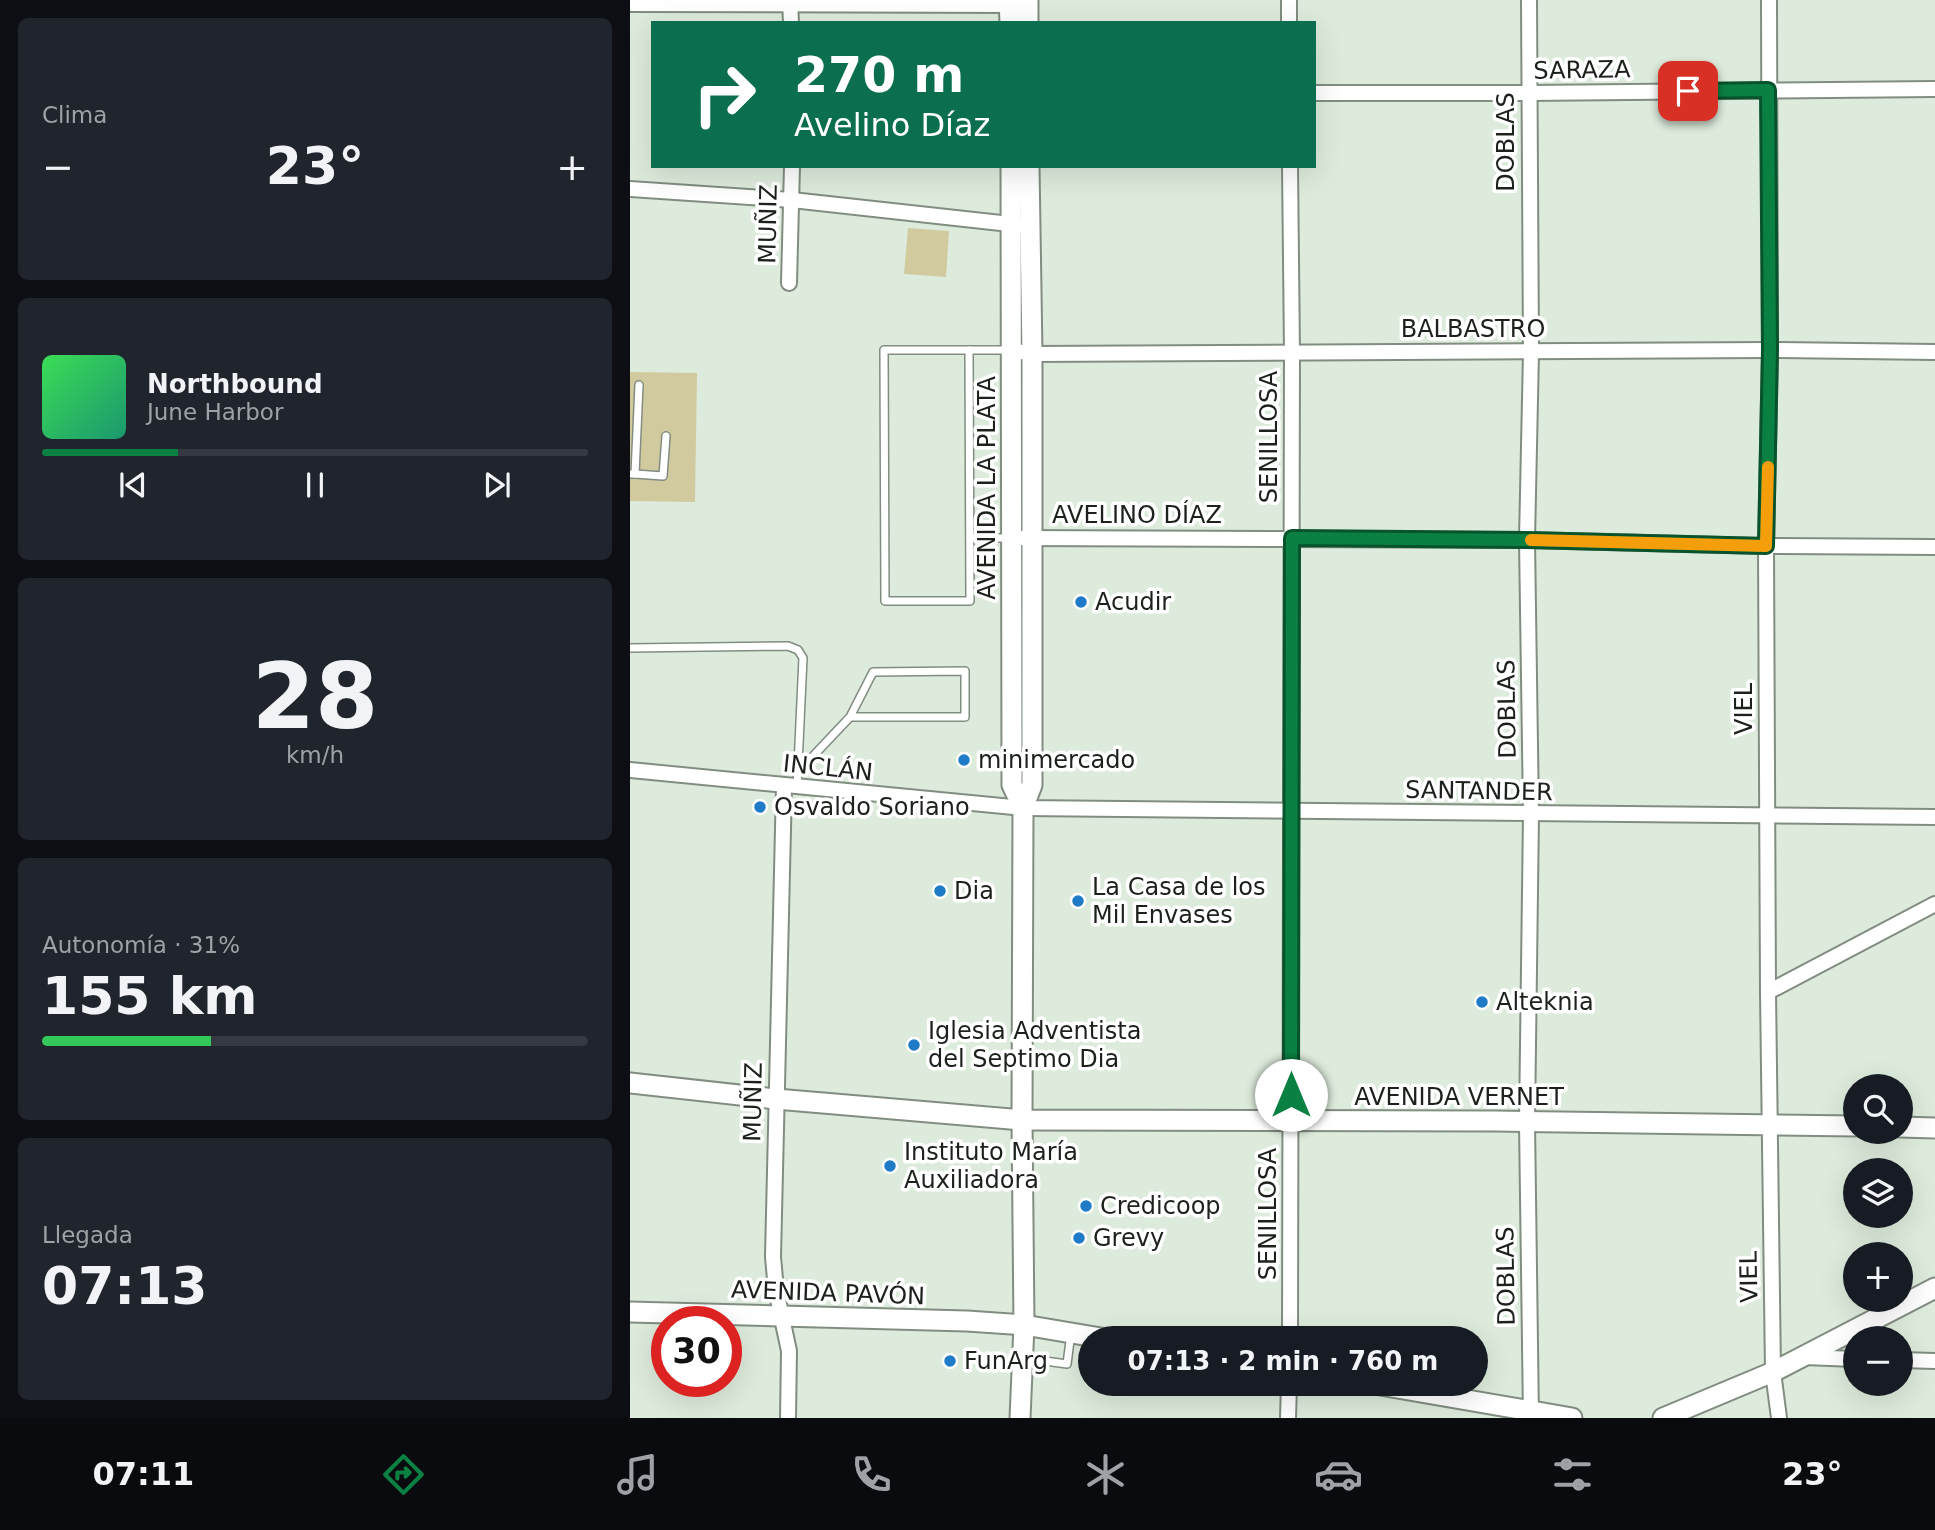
<!DOCTYPE html>
<html lang="es">
<head>
<meta charset="utf-8">
<style>
	:root { --surface:#171b24; --page:#20242c; --text:#f1f3f6; --muted:#9ea1a6; --line:#363941; --accent:#0b8043 }
	body { margin:0; font-family:"DejaVu Sans",sans-serif; background:var(--page); color:var(--text); height:100vh; display:flex; flex-direction:column; font-size:26px; white-space:nowrap }
	* { box-sizing:border-box; margin:0 }
	p { font-size:23px; color:var(--muted) }
	.icon { flex:none; width:38px; height:38px; fill:none; stroke:currentColor; stroke-width:2; stroke-linecap:round; stroke-linejoin:round }
	.map { position:relative; flex:1; overflow:hidden }
	.drawer { display:flex; flex-direction:column; gap:18px; padding:18px; background:#0d0f14; width:630px }
	.drawer>* { flex:none }
	.hud { position:absolute; left:21px; top:21px; width:665px; height:147px; border-radius:0px; box-shadow:0 7px 28px #0002; background:#0b6e4f; color:#fff; overflow:hidden }
	.tools { position:absolute; left:1213px; top:1074px; display:grid; gap:14px }
	.tools a { display:grid; place-items:center; width:70px; height:70px; border-radius:50%; background:var(--surface); box-shadow:0 7px 28px #0002; font-size:35px }
	.speed { position:absolute; left:21px; top:1306px; display:flex; gap:14px; font-size:35px; font-weight:700; text-align:center }
	.speed>* { display:grid; place-content:center; width:91px; height:91px; border-radius:50%; background:var(--surface); box-shadow:0 7px 28px #0002; line-height:1 }
	.speed .limit { border:10px solid #d22; background:#fff; color:#111 }
	.pin { position:absolute; display:grid; place-items:center; width:60px; height:60px; color:#fff; margin:-30px; border-radius:14px; box-shadow:0 4px 10px #0006 }
	.me { position:absolute; width:77px; margin:-38px; rotate:0deg; stroke-linejoin:round; filter:drop-shadow(0 0 5px #0008) }
	.turn { display:flex; align-items:center; gap:24px; height:147px; padding:0 28px; font-size:32px }
	.turn .icon { width:91px; height:91px; stroke-width:2.5 }
	.turn b { display:block; font-size:49px; line-height:60px }
	.big { font-size:52px; font-weight:700; line-height:1.1 }
	.drawer .tile { flex:1; display:flex; flex-direction:column; justify-content:center; gap:10px; min-width:0; padding:0 24px; border-radius:10px; background:var(--page) }
	.drawer .dial { align-items:center; gap:0 }
	.dial b { font-size:91px; line-height:1 }
	.song { display:flex; align-items:center; gap:21px }
	.cover { width:84px; height:84px; border-radius:10px; background:linear-gradient(135deg,hsl(130 70% 55%),hsl(160 70% 35%)) }
	.played { height:7px; border-radius:4px; background:linear-gradient(90deg,var(--accent) 25%,var(--line) 25%) }
	.keys { display:flex; justify-content:space-around; direction:ltr }
	.heat { display:flex; justify-content:space-between; align-items:center; font-size:38px; direction:ltr }
	.charge { height:10px; border-radius:5px; background:linear-gradient(90deg,#34c759 31%,var(--line) 0) }
	.trip { position:absolute; left:448px; top:1326px; width:410px; height:70px; border-radius:35px; background:var(--surface); box-shadow:0 7px 28px #0002; font-weight:700; line-height:70px; text-align:center }
	.tabs { display:flex; height:112px; justify-content:space-around; align-items:center; background:#090b0e; color:var(--muted) }
	.tabs .icon { width:49px; height:49px }
	.tabs .on { color:var(--accent) }
	.tabs b { font-size:32px; color:var(--text) }
	main { display:flex; flex:1; min-height:0 }
	.map>svg:first-child { display:block }
</style>
</head>
<body>
<main>
<section class="drawer">
<div class="tile"><p>Clima</p>
<div class="heat"><a>−</a><b class="big">23°</b><a>+</a></div>
</div>
<div class="tile">
<div class="song"><i class="cover"></i><div><b>Northbound</b><p>June Harbor</p></div></div>
<div class="played"></div>
<div class="keys"><svg class="icon" aria-label="previous" viewBox="0 0 24 24"><path d="M18 5L8 12l10 7zM5 5v14"/></svg><svg class="icon" aria-label="pause" viewBox="0 0 24 24"><path d="M8 5v14M16 5v14"/></svg><svg class="icon" aria-label="next" viewBox="0 0 24 24"><path d="M6 5l10 7-10 7zM19 5v14"/></svg></div>
</div>
<div class="tile dial"><b>28</b><p>km/h</p></div>
<div class="tile"><p>Autonomía · 31%</p><b class="big">155 km</b><div class="charge"></div></div>
<div class="tile"><p>Llegada</p><b class="big">07:13</b></div>
</section>
<div class="map">
<svg width="1305" height="1418" viewBox="0 0 1305 1418">
	<rect width="100%" height="100%" fill="#ddebdc"/>
	<!-- green -->
	<g fill="#d1ca9f">
		<polygon points="278,228 319,231 316,277 274,274"/>
		<polygon points="0,372 67,373 65,502 0,501"/>
	</g>
	<g fill="none" stroke-linecap="round" stroke-linejoin="round">
		<!-- lane casing -->
		<g stroke="#818d80" stroke-width="10">
			<g id="lane">
				<polygon points="254,350 339,350 340,601 255,601"/>
				<polyline points="339,350 381,350"/>
				<polyline points="0,474 5,474 9,385"/>
				<polyline points="5,474 33,476 36,436"/>
				<polyline points="340,538 381,538"/>
				<polyline points="0,648 158,646 168,650 173,658 167,787"/>
				<polyline points="169,771 220,717 243,672 335,671 335,717 220,717"/>
				<polyline points="393,1358 437,1364 441,1333"/>
			</g>
		</g>
		<!-- street casing -->
		<g stroke="#818d80" stroke-width="18">
			<g id="street">
				<polyline points="160,0 161,23"/>
				<polyline points="899,0 901,352 897,540 901,814 897,1122 901,1418"/>
				<polyline points="1139,0 1140,350 1136,546 1138,992 1143,1372 1149,1418"/>
				<polyline points="0,4 386,5"/>
				<polyline points="659,23 659,0"/>
				<polyline points="684,93 899,93 1305,89"/>
				<polyline points="0,189 162,200 389,225"/>
				<polyline points="159,283 162,166"/>
				<polyline points="381,350 402,354 1140,350 1305,352"/>
				<polyline points="381,538 897,540 1136,546 1305,547"/>
				<polyline points="0,770 393,808 1305,817"/>
				<polyline points="154,786 143,1257 146,1290 159,1351 158,1418"/>
				<polyline points="1138,992 1305,904"/>
				<polyline points="660,1339 662,352 660,166"/>
				<polyline points="1174,1357 1225,1359"/>
				<polyline points="1270,1360 1305,1361"/>
				<polyline points="658,1418 659,1384"/>
			</g>
		</g>
		<!-- secondary casing -->
		<g stroke="#818d80" stroke-width="23">
			<g id="secondary">
				<polyline points="379,0 380,23"/>
				<polyline points="398,23 398,0"/>
				<polyline points="381,166 382,785 393,808"/>
				<polyline points="0,1083 146,1099 392,1120 865,1121 1225,1126"/>
				<polyline points="1270,1127 1305,1128"/>
				<polyline points="0,1312 337,1321 394,1325 477,1339"/>
				<polyline points="744,1384 942,1418"/>
				<polyline points="390,1418 394,1325 392,1120 393,808 402,785 402,354 399,166"/>
				<polyline points="1033,1418 1143,1372 1305,1288"/>
			</g>
		</g>
		<!-- lane -->
		<use href="#lane" stroke="#fff" stroke-width="7"/>
		<!-- street -->
		<use href="#street" stroke="#fff" stroke-width="14"/>
		<!-- secondary -->
		<use href="#secondary" stroke="#fff" stroke-width="19"/>
	</g>
	<g fill="none" stroke-linecap="round" stroke-linejoin="round">
		<!-- route casing -->
		<g stroke="#07532c" stroke-width="18">
			<polyline id="route" points="661,1095 662,538 897,540 1136,546 1140,350 1138,90 1058,91"/>
		</g>
		<!-- route -->
		<use href="#route" stroke="#0b8043" stroke-width="12"/>
		<!-- slow -->
		<polyline stroke="#f59e0b" stroke-width="12" points="901,540 1136,546 1138,467"/>
	</g>
	<!-- markers -->
	<g fill="#1f7bc7" stroke="#fff" stroke-width="2.5">
		<circle cx="451" cy="602" r="7"/>
		<circle cx="334" cy="760" r="7"/>
		<circle cx="130" cy="807" r="7"/>
		<circle cx="310" cy="891" r="7"/>
		<circle cx="448" cy="901" r="7"/>
		<circle cx="852" cy="1002" r="7"/>
		<circle cx="284" cy="1045" r="7"/>
		<circle cx="260" cy="1166" r="7"/>
		<circle cx="456" cy="1206" r="7"/>
		<circle cx="449" cy="1238" r="7"/>
		<circle cx="320" cy="1361" r="7"/>
	</g>
	<g text-anchor="middle" dominant-baseline="central" stroke-width="7" stroke-linejoin="round" paint-order="stroke">
		<!-- street labels -->
		<g font-size="24" fill="#1c211c" stroke="#fff">
			<text transform="translate(952 70) rotate(-1)">SARAZA</text>
			<text transform="translate(876 142) rotate(-90)">DOBLAS</text>
			<text transform="translate(138 224) rotate(-89)">MUÑIZ</text>
			<text x="843" y="329">BALBASTRO</text>
			<text transform="translate(639 437) rotate(-90)">SENILLOSA</text>
			<text transform="translate(357 488) rotate(-90)">AVENIDA LA PLATA</text>
			<text x="507" y="515">AVELINO DÍAZ</text>
			<text transform="translate(877 709) rotate(-91)">DOBLAS</text>
			<text transform="translate(1114 709) rotate(-90)">VIEL</text>
			<text transform="translate(198 768) rotate(6)">INCLÁN</text>
			<text transform="translate(849 791) rotate(1)">SANTANDER</text>
			<text x="829" y="1097">AVENIDA VERNET</text>
			<text transform="translate(123 1102) rotate(-89)">MUÑIZ</text>
			<text transform="translate(638 1214) rotate(-90)">SENILLOSA</text>
			<text transform="translate(876 1276) rotate(-91)">DOBLAS</text>
			<text transform="translate(1119 1277) rotate(-91)">VIEL</text>
			<text transform="translate(198 1293) rotate(2)">AVENIDA PAVÓN</text>
		</g>
		<!-- poi labels -->
		<g font-size="24" fill="#1c211c" stroke="#fff" text-anchor="start">
			<text x="465" y="602">Acudir</text>
			<text x="348" y="760">minimercado</text>
			<text x="144" y="807">Osvaldo Soriano</text>
			<text x="462" y="887">La Casa de los<tspan x="462" dy="28">Mil Envases</tspan></text>
			<text x="324" y="891">Dia</text>
			<text x="866" y="1002">Alteknia</text>
			<text x="298" y="1031">Iglesia Adventista<tspan x="298" dy="28">del Septimo Dia</tspan></text>
			<text x="274" y="1152">Instituto María<tspan x="274" dy="28">Auxiliadora</tspan></text>
			<text x="470" y="1206">Credicoop</text>
			<text x="463" y="1238">Grevy</text>
			<text x="334" y="1361">FunArg</text>
		</g>
	</g>
</svg>
<div class="tools">
<a><svg class="icon" aria-label="search" viewBox="0 0 24 24"><circle cx="10" cy="10" r="6"/><path d="M15 15l6 6"/></svg></a>
<a><svg class="icon" aria-label="layers" viewBox="0 0 24 24"><path d="M12 4l9 5-9 5-9-5zM3 14l9 5 9-5"/></svg></a>
<a>+</a>
<a>−</a>
</div>
<div class="speed"><div class="limit">30</div></div>
<div class="pin" style="left:1058px;top:91px;background:#d93025"><svg class="icon" aria-label="arrive" viewBox="0 0 24 24"><path d="M6 21V4h12l-3 4 3 4H6"/></svg></div>
<svg class="me" style="left:661px;top:1095px" viewBox="-20 -20 40 40"><circle r="19" fill="#fff"/><path d="M0-13L10 11 0 6-10 11z" fill="#0b8043"/></svg>
<div class="trip">07:13 · 2 min · 760 m</div>
<div class="hud">
<div class="turn"><svg class="icon" aria-label="right" viewBox="0 0 24 24"><path d="M7 20v-9h11M14 6l5 5-5 5"/></svg><div><b>270 m</b>Avelino Díaz</div></div>
</div>
</div>
</main>
<nav class="tabs">
<b>07:11</b>
<svg class="icon on" aria-label="directions" viewBox="0 0 24 24"><path d="M12 3l9 9-9 9-9-9zM9 14v-3h6M13 9l2 2-2 2"/></svg>
<svg class="icon" aria-label="music" viewBox="0 0 24 24"><path d="M9 18V5l10-2v13"/><circle cx="6" cy="18" r="3"/><circle cx="16" cy="16" r="3"/></svg>
<svg class="icon" aria-label="phone" viewBox="0 0 24 24"><path d="M5 4h4l2 5-3 2q2 4 5 5l2-3 5 2v4C11 20 4 13 5 4z"/></svg>
<svg class="icon" aria-label="climate" viewBox="0 0 24 24"><path d="M12 3v18M4 7l16 10M4 17L20 7"/></svg>
<svg class="icon" aria-label="car" viewBox="0 0 24 24"><path d="M5 17H2v-5l4-1 3-4h7l3 4 3 1v5h-3M9 17h6M6 11h13"/><circle cx="7" cy="17" r="2"/><circle cx="17" cy="17" r="2"/></svg>
<svg class="icon" aria-label="filters" viewBox="0 0 24 24"><path d="M4 7h16M4 17h16"/><circle cx="9" cy="7" r="2"/><circle cx="15" cy="17" r="2"/></svg>
<b>23°</b>
</nav>
</body>
</html>
